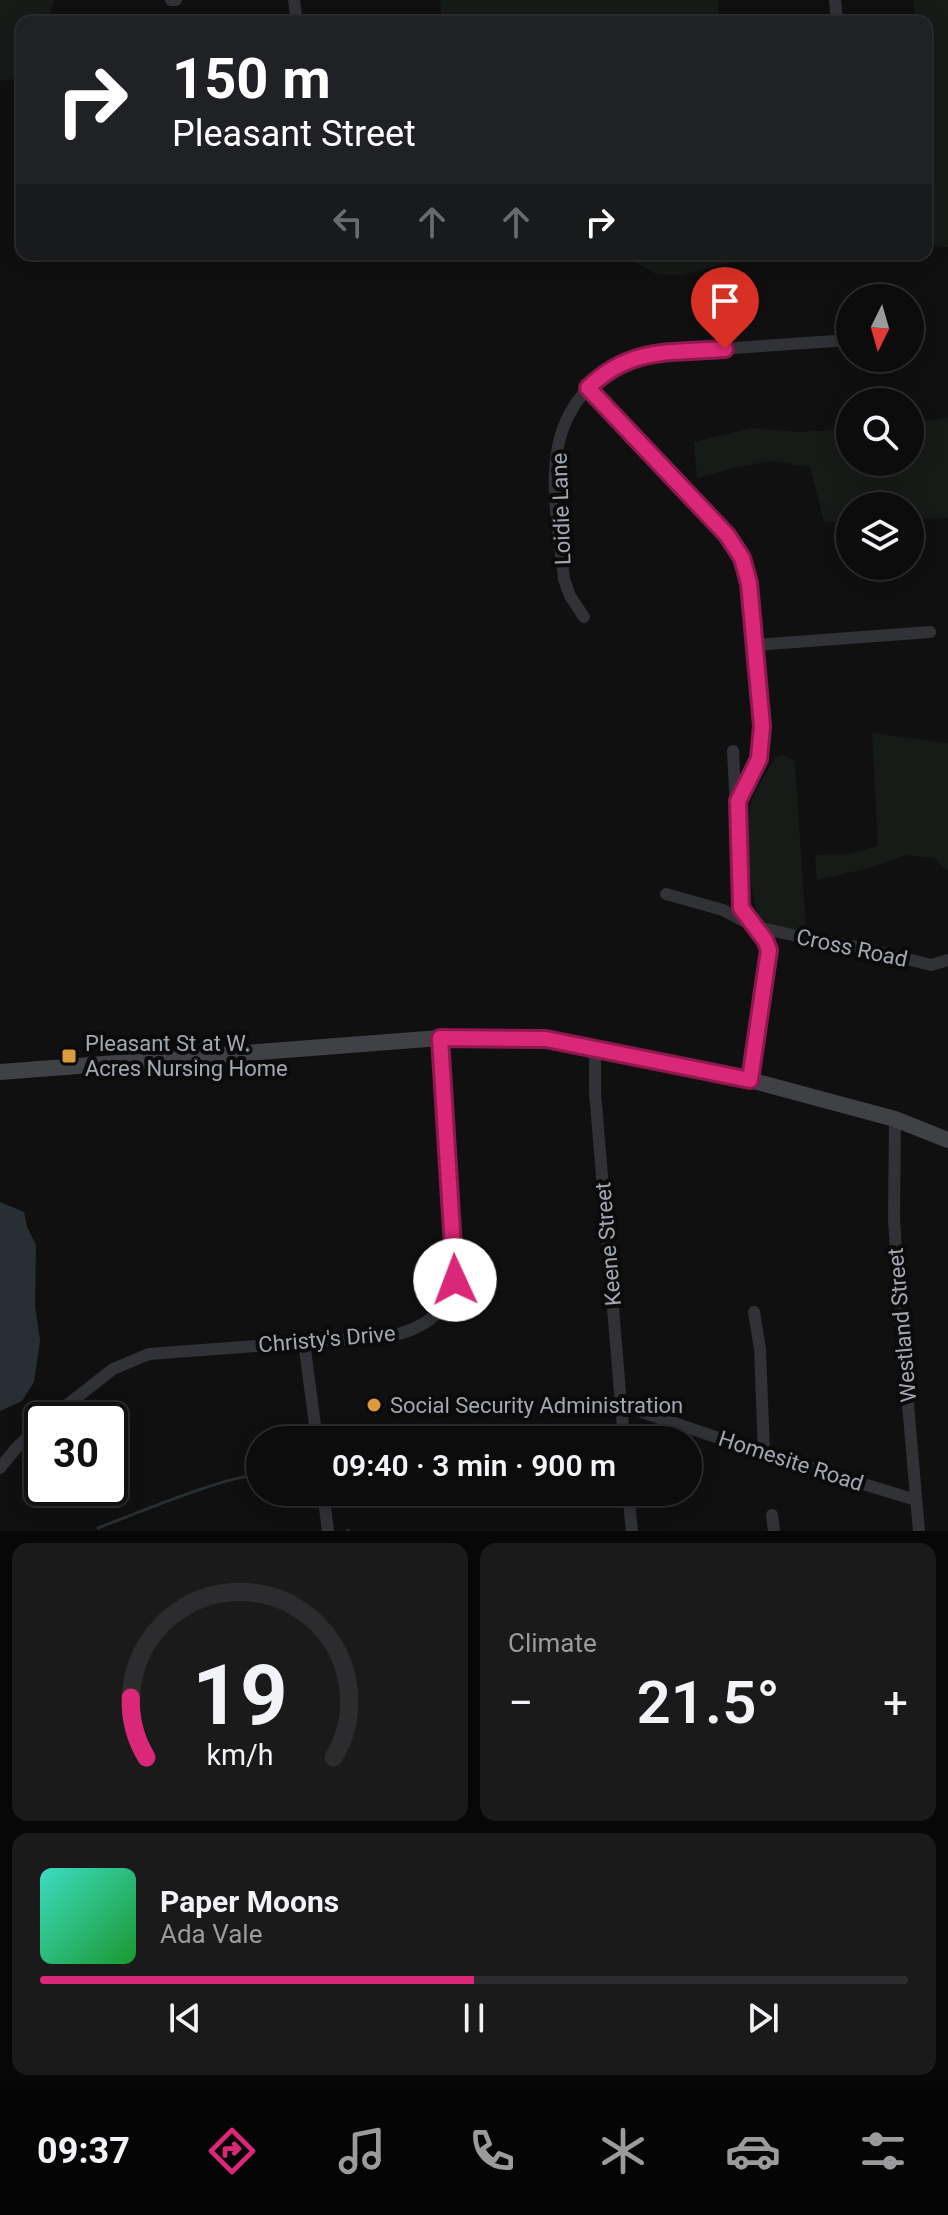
<!DOCTYPE html>
<html lang="en">
<head>
<meta charset="utf-8">
<style>
	:root { --surface:#0c0c0d; --page:#1a1a1b; --text:#f1f3f6; --muted:#9a9b9d; --line:#2c2c2e; --accent:#db2777 }
	body { margin:0; font-family:Roboto,sans-serif; background:var(--page); color:var(--text); height:100vh; display:flex; flex-direction:column; font-size:30px; white-space:nowrap }
	* { box-sizing:border-box; margin:0 }
	p { font-size:26px; color:var(--muted) }
	.icon { flex:none; width:44px; height:44px; fill:none; stroke:currentColor; stroke-width:2; stroke-linecap:round; stroke-linejoin:round }
	.map { position:relative; height:1531px; overflow:hidden }
	.panel { display:flex; flex-direction:column; gap:12px; padding:12px; background:#070707; flex:1 }
	.panel>* { flex:none }
	.banner { position:absolute; left:16px; top:16px; width:916px; height:244px; border-radius:16px; box-shadow:0 4px 20px #0003,0 0 0 2px var(--line); background:#202124; color:#fff; overflow:hidden }
	.needle { width:52px; rotate:185deg }
	.controls { position:absolute; left:836px; top:284px; display:grid; gap:16px }
	.controls a { display:grid; place-items:center; width:88px; height:88px; border-radius:50%; background:var(--surface); box-shadow:0 4px 20px #0003,0 0 0 2px var(--line); font-size:40px }
	.speed { position:absolute; left:24px; top:1402px; display:flex; gap:16px; font-size:40px; font-weight:700; text-align:center }
	.speed>* { display:grid; place-content:center; width:104px; height:104px; border-radius:50%; background:var(--surface); box-shadow:0 4px 20px #0003,0 0 0 2px var(--line); line-height:1 }
	.speed .limit { border:4px solid #111; border-radius:12px; background:#fff; color:#111 }
	.pin { position:absolute; display:grid; place-items:center; width:68px; height:68px; color:#fff; margin:-82px -34px; border-radius:50% 50% 50% 0; rotate:-45deg; box-shadow:0 0 8px #0007 }
	.pin .icon { rotate:45deg }
	.me { position:absolute; width:88px; margin:-44px; rotate:358deg; stroke-linejoin:round; filter:drop-shadow(0 0 6px #0008) }
	.turn { display:flex; align-items:center; gap:28px; height:168px; padding:0 24px; font-size:36px }
	.turn .icon { width:104px; height:104px; stroke-width:2.5 }
	.turn b { display:block; font-size:56px; line-height:68px }
	.lanes { display:flex; align-items:center; height:76px; padding:0 24px; background:#0003; justify-content:center; gap:40px; direction:ltr }
	.lanes .off { opacity:.35 }
	.big { font-size:60px; font-weight:600; line-height:1.1 }
	.panel .tile { flex:1; display:flex; flex-direction:column; justify-content:center; gap:12px; min-width:0; padding:0 28px; border-radius:16px; background:var(--page) }
	.panel .dial { align-items:center; gap:0 }
	.dial svg { height:208px; overflow:visible; fill:none; stroke:var(--line); stroke-width:7; stroke-linecap:round; text-anchor:middle }
	.dial text { fill:var(--text); stroke:none }
	.song { display:flex; align-items:center; gap:24px }
	.cover { width:96px; height:96px; border-radius:12px; background:linear-gradient(135deg,hsl(170 70% 55%),hsl(130 70% 35%)) }
	.played { height:8px; border-radius:4px; background:linear-gradient(90deg,var(--accent) 50%,var(--line) 50%) }
	.keys { display:flex; justify-content:space-around; direction:ltr }
	.heat { display:flex; justify-content:space-between; align-items:center; font-size:44px; direction:ltr }
	.panel .tiles { flex:1; display:grid; gap:12px; grid-template-columns:1fr 1fr }
	.tile:last-child { grid-column:span 2 }
	.trip { position:absolute; left:246px; top:1426px; width:456px; height:80px; border-radius:40px; background:var(--surface); box-shadow:0 4px 20px #0003,0 0 0 2px var(--line); font-weight:600; line-height:80px; text-align:center }
	.tab-bar { display:flex; height:128px; justify-content:space-around; align-items:center; background:#050505; color:var(--muted) }
	.tab-bar .icon { width:56px; height:56px }
	.tab-bar .on { color:var(--accent) }
	.tab-bar b { font-size:36px; color:var(--text) }
	.map>svg:first-child { display:block }
</style>
</head>
<body>
<div class="map">
<svg width="948" height="1531" viewBox="0 0 948 1531">
	<rect width="100%" height="100%" fill="#101011"/>
	<!-- green -->
	<g fill="#171b17">
		<polygon points="0,0 54,0 48,22 22,22 22,78 0,81"/>
		<polygon points="440,0 718,0 719,22 442,22"/>
		<polygon points="913,0 948,0 948,247 926,246 926,133 931,122 926,104 926,22 915,22"/>
		<polygon points="623,254 763,254 681,275 656,274"/>
		<polygon points="948,418 948,518 910,519 910,506 850,506 850,521 824,522 810,467 772,461 737,467 697,478 694,442 751,428 800,432 850,429 850,462 910,462 910,423"/>
		<polygon points="872,733 948,743 948,871 934,858 905,855 870,868 817,880 815,855 848,854 878,846"/>
		<path d="M 784,755 L 795,761 L 806,933 C 792,930 775,929 764,921 C 747,908 747,829 750,807 C 753,790 768,772 775,757 Z"/>
	</g>
	<!-- water -->
	<polygon fill="#282f33" points="0,1202 24,1212 27,1227 36,1245 35,1306 40,1341 34,1382 22,1401 0,1411"/>
	<g fill="none" stroke-linecap="round" stroke-linejoin="round">
		<!-- stream -->
		<g stroke="#282f33" stroke-width="3">
			<polyline points="302,1492 306,1494"/>
			<path d="M 98,1528 C 127,1517 237,1471 260,1476"/>
			<polyline points="348,1530 349,1531"/>
		</g>
		<!-- minor -->
		<g stroke="#313236" stroke-width="12">
			<polyline points="171,0 176,0"/>
			<polyline points="294,0 297,22"/>
			<polyline points="835,0 837,22"/>
			<polyline points="588,388 727,535 742,558 749,583 762,726 759,759 738,801"/>
			<path d="M 584,617 L 570,596 L 564,579 C 558,518 539,447 582,395 C 604,368 627,359 661,353 L 850,340"/>
			<polyline points="755,645 930,632"/>
			<polyline points="733,751 741,908 765,940 769,950 750,1080"/>
			<polyline points="666,894 723,910 753,926 810,939 864,948 931,965 948,960"/>
			<polyline points="595,1048 595,1092 624,1440"/>
			<polyline points="895,1119 894,1219 900,1312 919,1531"/>
			<polyline points="754,1312 760,1349 764,1453"/>
			<polyline points="304,1342 317,1440"/>
			<polyline points="621,1405 775,1457 916,1500"/>
			<path d="M 48,1420 L 113,1369 L 149,1354 L 389,1336 C 423,1330 454,1309 456,1272 L 440,1038"/>
			<polyline points="0,1468 18,1446 42,1425"/>
			<polyline points="323,1492 328,1531"/>
			<polyline points="628,1492 632,1531"/>
			<polyline points="772,1515 774,1531"/>
		</g>
		<!-- secondary -->
		<polyline stroke="#3f4145" stroke-width="16" points="0,1072 440,1038 526,1037 595,1048 750,1080 895,1119 948,1140"/>
	</g>
	<g fill="none" stroke-linecap="round" stroke-linejoin="round">
		<!-- route casing -->
		<g stroke="#8e194d" stroke-width="20">
			<path id="route" d="M 455,1280 L 440,1038 L 546,1039 L 750,1080 L 769,950 L 765,940 L 741,908 L 738,801 L 759,759 L 762,726 L 749,583 L 742,558 L 727,535 L 588,388 C 630,347 669,353 725,349"/>
		</g>
		<!-- route -->
		<use href="#route" stroke="#db2777" stroke-width="14"/>
	</g>
	<!-- markers -->
	<g fill="#de9b3b" stroke="#0b0b0c" stroke-width="3">
		<rect x="61" y="1048" width="16" height="16" rx="4"/>
		<circle cx="374" cy="1405" r="8"/>
	</g>
	<g text-anchor="middle" dominant-baseline="central" stroke-width="8" stroke-linejoin="round" paint-order="stroke">
		<!-- street labels -->
		<g font-size="22" fill="#a2a8b0" stroke="#0b0b0c">
			<text transform="translate(561 509) rotate(-92)">Loidie Lane</text>
			<text transform="translate(852 948) rotate(12)">Cross Road</text>
			<text transform="translate(608 1244) rotate(-95)">Keene Street</text>
			<text transform="translate(902 1325) rotate(-95)">Westland Street</text>
			<text transform="translate(327 1339) rotate(-5)">Christy's Drive</text>
			<text transform="translate(791 1461) rotate(18)">Homesite Road</text>
		</g>
		<!-- poi labels -->
		<g font-size="22" fill="#a2a8b0" stroke="#0b0b0c" text-anchor="start">
			<text x="85" y="1043">Pleasant St at W.<tspan x="85" dy="25">Acres Nursing Home</tspan></text>
			<text x="390" y="1405">Social Security Administration</text>
		</g>
	</g>
</svg>
<div class="controls">
<a><svg class="needle" viewBox="-14 -14 28 28"><path d="M0-13l5 13h-10z" fill="#e53935"/><path d="M0 13l5-13h-10z" fill="#9a9b9d"/></svg></a>
<a><svg class="icon" aria-label="search" viewBox="0 0 24 24"><circle cx="10" cy="10" r="6"/><path d="M15 15l6 6"/></svg></a>
<a><svg class="icon" aria-label="layers" viewBox="0 0 24 24"><path d="M12 4l9 5-9 5-9-5zM3 14l9 5 9-5"/></svg></a>
</div>
<div class="speed"><div class="limit">30</div></div>
<div class="pin" style="left:725px;top:349px;background:#d93025"><svg class="icon" aria-label="arrive" viewBox="0 0 24 24"><path d="M6 21V4h12l-3 4 3 4H6"/></svg></div>
<svg class="me" style="left:455px;top:1280px" viewBox="-20 -20 40 40"><circle r="19" fill="#fff"/><path d="M0-13L10 11 0 6-10 11z" fill="#db2777"/></svg>
<div class="trip">09:40 · 3 min · 900 m</div>
<div class="banner">
<div class="turn"><svg class="icon" aria-label="right" viewBox="0 0 24 24"><path d="M7 20v-9h11M14 6l5 5-5 5"/></svg><div><b>150 m</b>Pleasant Street</div></div>
<div class="lanes"><svg class="icon off" aria-label="left" viewBox="0 0 24 24"><path d="M17 20v-9H6M10 6l-5 5 5 5"/></svg><svg class="icon off" aria-label="ahead" viewBox="0 0 24 24"><path d="M12 20V5M6 11l6-6 6 6"/></svg><svg class="icon off" aria-label="ahead" viewBox="0 0 24 24"><path d="M12 20V5M6 11l6-6 6 6"/></svg><svg class="icon" aria-label="right" viewBox="0 0 24 24"><path d="M7 20v-9h11M14 6l5 5-5 5"/></svg></div>
</div>
</div>
<section class="panel">
<div class="tiles">
<div class="tile dial"><svg viewBox="0 0 100 80">
<path d="M14 69A42 42 0 1 1 86 69"/>
<path d="M14 69A42 42 0 0 1 8 46" stroke="#db2777"/>
<text x="50" y="56" font-size="32" font-weight="700">19</text>
<text x="50" y="72" font-size="11">km/h</text>
</svg></div>
<div class="tile"><p>Climate</p>
<div class="heat"><a>−</a><b class="big">21.5°</b><a>+</a></div>
</div>
<div class="tile">
<div class="song"><i class="cover"></i><div><b>Paper Moons</b><p>Ada Vale</p></div></div>
<div class="played"></div>
<div class="keys"><svg class="icon" aria-label="previous" viewBox="0 0 24 24"><path d="M18 5L8 12l10 7zM5 5v14"/></svg><svg class="icon" aria-label="pause" viewBox="0 0 24 24"><path d="M8 5v14M16 5v14"/></svg><svg class="icon" aria-label="next" viewBox="0 0 24 24"><path d="M6 5l10 7-10 7zM19 5v14"/></svg></div>
</div>
</div>
</section>
<nav class="tab-bar">
<b>09:37</b>
<svg class="icon on" aria-label="directions" viewBox="0 0 24 24"><path d="M12 3l9 9-9 9-9-9zM9 14v-3h6M13 9l2 2-2 2"/></svg>
<svg class="icon" aria-label="music" viewBox="0 0 24 24"><path d="M9 18V5l10-2v13"/><circle cx="6" cy="18" r="3"/><circle cx="16" cy="16" r="3"/></svg>
<svg class="icon" aria-label="phone" viewBox="0 0 24 24"><path d="M5 4h4l2 5-3 2q2 4 5 5l2-3 5 2v4C11 20 4 13 5 4z"/></svg>
<svg class="icon" aria-label="climate" viewBox="0 0 24 24"><path d="M12 3v18M4 7l16 10M4 17L20 7"/></svg>
<svg class="icon" aria-label="car" viewBox="0 0 24 24"><path d="M5 17H2v-5l4-1 3-4h7l3 4 3 1v5h-3M9 17h6M6 11h13"/><circle cx="7" cy="17" r="2"/><circle cx="17" cy="17" r="2"/></svg>
<svg class="icon" aria-label="filters" viewBox="0 0 24 24"><path d="M4 7h16M4 17h16"/><circle cx="9" cy="7" r="2"/><circle cx="15" cy="17" r="2"/></svg>
</nav>
</body>
</html>
